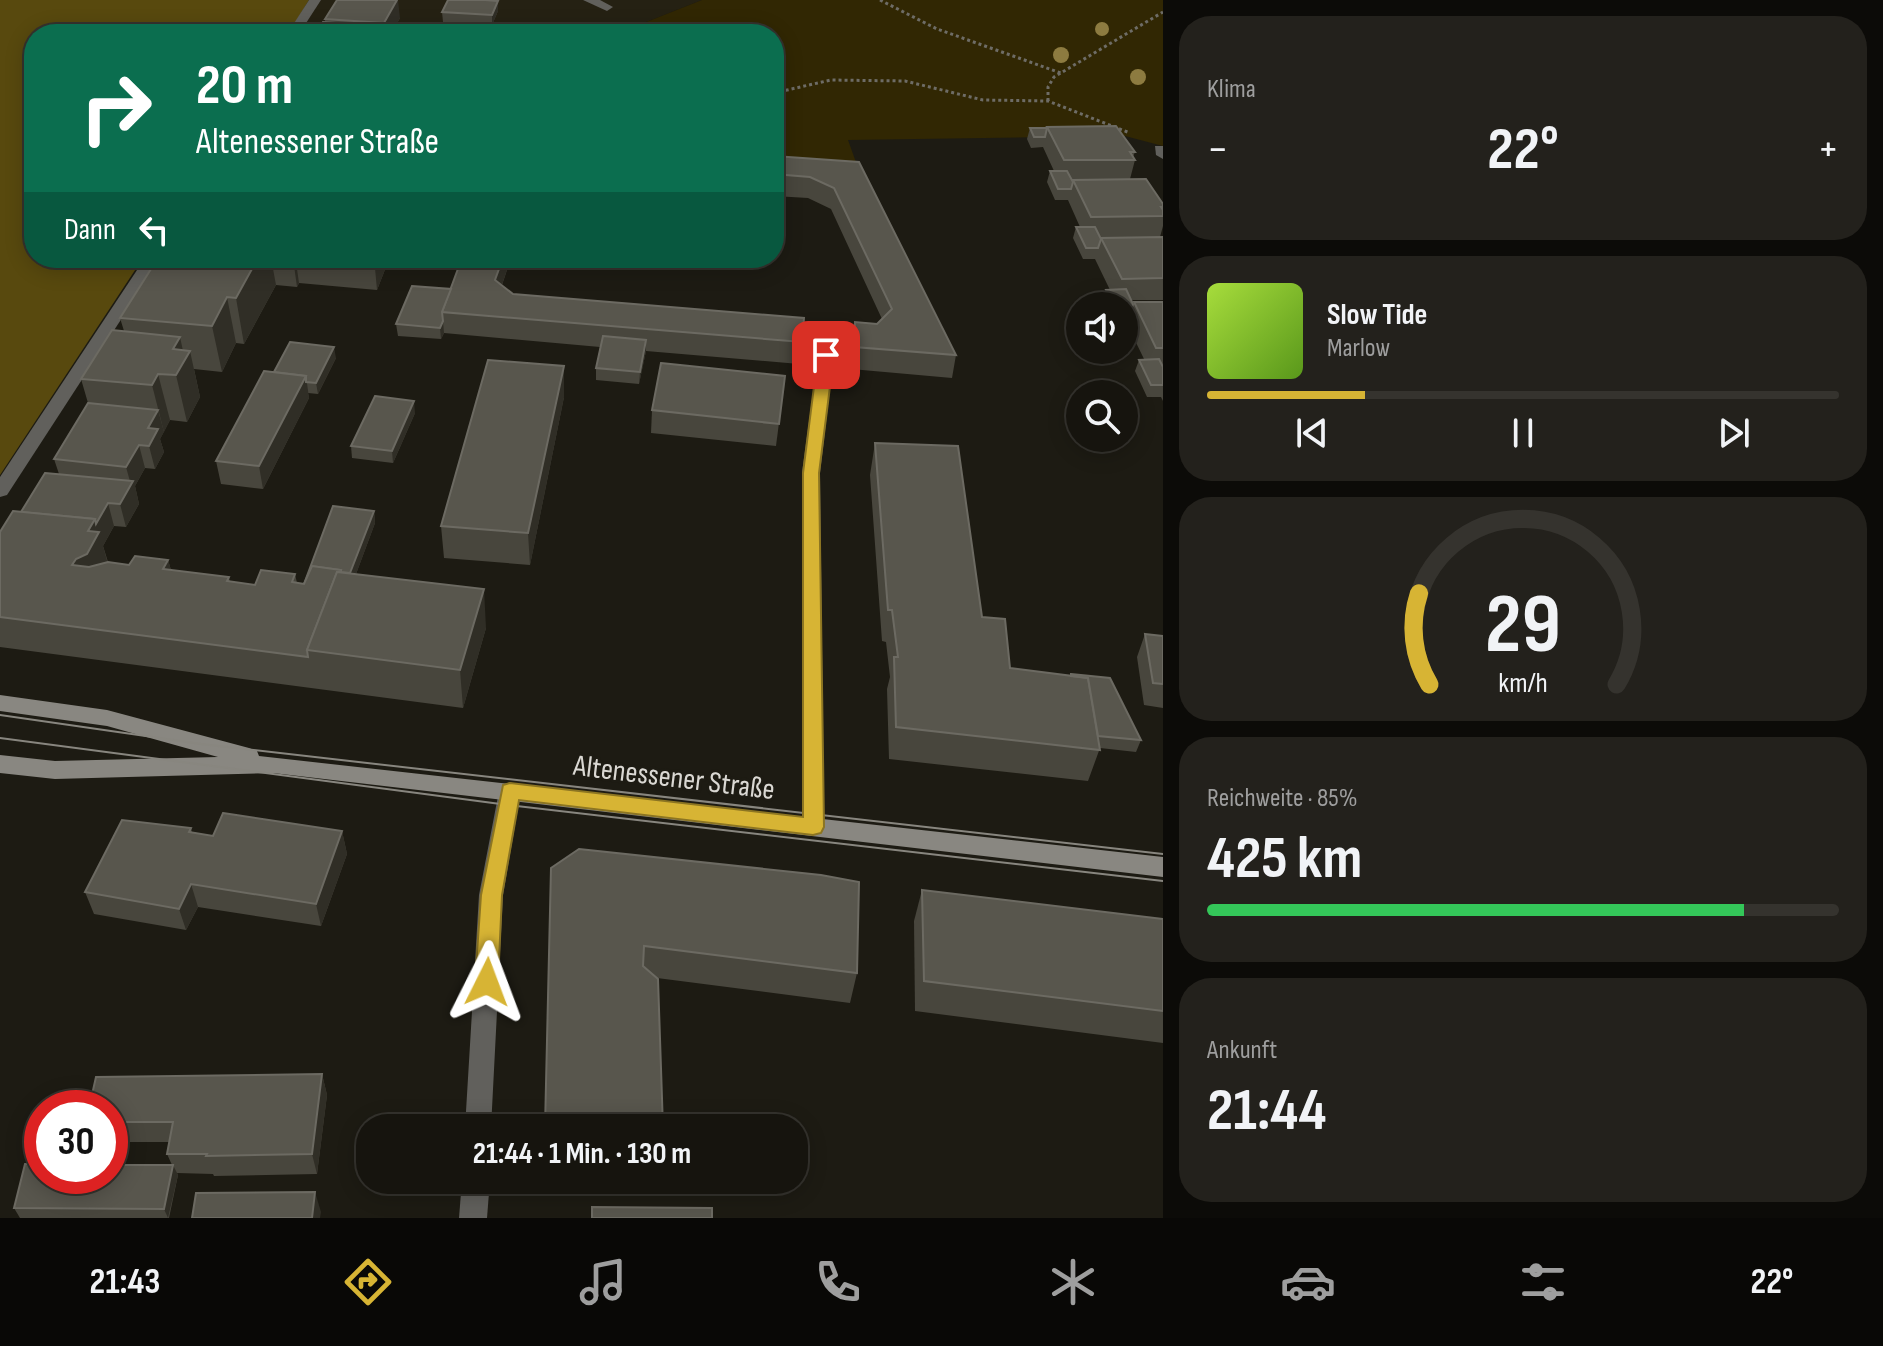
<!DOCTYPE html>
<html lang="de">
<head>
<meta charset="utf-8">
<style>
	:root { --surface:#16140e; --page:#23211c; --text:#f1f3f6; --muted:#9e9e9e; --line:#35332e; --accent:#d7b434 }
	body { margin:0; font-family:"Sofia Sans Condensed",sans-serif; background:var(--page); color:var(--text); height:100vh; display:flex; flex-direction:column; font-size:30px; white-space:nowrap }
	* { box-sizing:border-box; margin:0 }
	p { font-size:26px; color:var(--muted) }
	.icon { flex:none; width:44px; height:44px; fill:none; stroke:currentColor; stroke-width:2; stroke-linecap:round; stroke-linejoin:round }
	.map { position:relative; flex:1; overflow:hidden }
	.panel { display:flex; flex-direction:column; gap:16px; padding:16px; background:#0c0b08; width:720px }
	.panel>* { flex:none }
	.guide { position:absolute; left:24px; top:24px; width:760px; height:244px; border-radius:32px; box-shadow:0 4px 20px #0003,0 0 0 2px var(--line); background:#0b6e4f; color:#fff; overflow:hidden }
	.tools { position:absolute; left:1066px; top:292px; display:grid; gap:16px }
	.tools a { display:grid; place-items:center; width:72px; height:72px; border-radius:50%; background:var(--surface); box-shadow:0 4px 20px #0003,0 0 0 2px var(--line); font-size:40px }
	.speed { position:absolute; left:24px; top:1090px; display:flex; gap:16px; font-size:40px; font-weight:700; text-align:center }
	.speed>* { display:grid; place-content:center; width:104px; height:104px; border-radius:50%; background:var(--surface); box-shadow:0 4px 20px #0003,0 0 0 2px var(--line); line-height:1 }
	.speed .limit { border:12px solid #d22; background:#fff; color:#111 }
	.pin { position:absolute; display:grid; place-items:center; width:68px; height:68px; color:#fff; margin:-34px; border-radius:16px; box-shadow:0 4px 12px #0006 }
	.me { position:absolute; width:88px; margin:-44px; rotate:3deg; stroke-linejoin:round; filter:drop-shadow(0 0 6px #0008) }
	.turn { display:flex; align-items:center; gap:28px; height:168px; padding:0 40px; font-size:36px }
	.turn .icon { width:104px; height:104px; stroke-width:2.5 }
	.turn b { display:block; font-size:56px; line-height:68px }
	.then { display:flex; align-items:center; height:76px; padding:0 40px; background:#0003; gap:16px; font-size:30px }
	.big { font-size:60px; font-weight:700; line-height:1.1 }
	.panel .tile { flex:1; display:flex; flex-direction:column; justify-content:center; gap:12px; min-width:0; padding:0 28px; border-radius:32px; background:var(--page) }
	.panel .dial { align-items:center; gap:0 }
	.dial svg { height:208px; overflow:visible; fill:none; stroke:var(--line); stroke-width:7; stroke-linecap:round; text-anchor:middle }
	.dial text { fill:var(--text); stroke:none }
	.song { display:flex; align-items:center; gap:24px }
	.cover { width:96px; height:96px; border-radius:12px; background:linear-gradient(135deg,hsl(80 70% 55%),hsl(90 70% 35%)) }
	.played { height:8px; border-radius:4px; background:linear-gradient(90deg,var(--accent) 25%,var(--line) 25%) }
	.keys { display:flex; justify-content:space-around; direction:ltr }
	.heat { display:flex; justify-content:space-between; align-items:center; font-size:44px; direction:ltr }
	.charge { height:12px; border-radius:6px; background:linear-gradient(90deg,#34c759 85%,var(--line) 0) }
	.trip { position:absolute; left:356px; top:1114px; width:452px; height:80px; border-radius:32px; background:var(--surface); box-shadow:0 4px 20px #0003,0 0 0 2px var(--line); font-weight:700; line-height:80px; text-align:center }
	.menu { display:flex; height:128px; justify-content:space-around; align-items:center; background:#090806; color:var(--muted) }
	.menu .icon { width:56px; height:56px }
	.menu .current { color:var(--accent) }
	.menu b { font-size:36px; color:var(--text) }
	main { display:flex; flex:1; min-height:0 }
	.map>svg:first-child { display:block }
</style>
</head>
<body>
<main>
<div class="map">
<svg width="1163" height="1218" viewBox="0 0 1163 1218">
	<rect width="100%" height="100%" fill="#1d1b13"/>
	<!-- built -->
	<polygon fill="#252113" points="321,0 702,0 616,34 299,34"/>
	<!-- green -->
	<polygon fill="#312703" points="702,0 1163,0 1163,146 1125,136 848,140 862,179 774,172 774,34 616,34"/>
	<!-- forest -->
	<polygon fill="#58490e" points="0,0 309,0 288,34 34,34 34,258 143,258 0,475"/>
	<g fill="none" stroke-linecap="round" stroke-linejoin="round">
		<!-- path -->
		<g stroke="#6e6c66" stroke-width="3" stroke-dasharray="3 3" stroke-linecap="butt">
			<polyline points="880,0 937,29 1061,73"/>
			<polyline points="774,93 831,80 905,81 983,100 1048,101 1130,133"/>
			<polyline points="1048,101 1048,87 1054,77 1163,12"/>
		</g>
		<!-- lane -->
		<g fill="#61605c" fill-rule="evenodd">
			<polygon points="583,0 600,0 613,7 607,11"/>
			<polygon points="826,350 834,355 820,473 824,827 821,834 813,836 805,834 802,827 802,473 818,355"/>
		</g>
		<!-- street -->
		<g fill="#61605c" fill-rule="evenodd">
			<polygon points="309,0 321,0 299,34 287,34"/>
			<polygon points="1155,146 1163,146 1163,159 1156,155"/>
			<polygon points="145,258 161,258 7,495 0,497 0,477"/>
			<polygon points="510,782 518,785 521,791 503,895 491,1128 465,1128 479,895 499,791 502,785"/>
			<polygon points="462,1180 490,1180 487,1218 459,1218"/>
		</g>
		<!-- secondary -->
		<polygon fill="#898781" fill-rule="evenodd" points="0,695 107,710 249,748 257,751 259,756 1163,857 1163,877 273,773 55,779 0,773 0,755 55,761 218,757 107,726 0,711"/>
		<!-- tram -->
		<g stroke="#88867f" stroke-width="2">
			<polyline points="0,715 201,744 1163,854"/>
			<polyline points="0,738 508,805 1163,881"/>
		</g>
	</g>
	<!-- trees -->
	<g fill="#8d7b40">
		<circle cx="1102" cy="29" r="7"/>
		<circle cx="1061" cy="55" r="8"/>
		<circle cx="1138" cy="77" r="8"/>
	</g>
	<!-- wall -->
	<g fill="#48463d">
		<polygon points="498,11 492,25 443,22 442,12"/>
		<polygon points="400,18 395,27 402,28 402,34 316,34 325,22 325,19"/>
		<polygon points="1047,127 1135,152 1133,157 1135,160 1130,179 1163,204 1163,226 1160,237 1163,237 1163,300 1131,300 1133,304 1134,302 1163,302 1163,401 1161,397 1147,397 1135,371 1139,360 1144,359 1127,324 1124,324 1124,306 1105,306 1103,301 1106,290 1110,290 1095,259 1083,259 1073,238 1076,227 1080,227 1068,200 1055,200 1047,182 1050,171 1054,171 1043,147 1031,148 1027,139 1030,128 1047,129"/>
		<polygon points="774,156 859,162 956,355 952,378 851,369 852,344 855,322 877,324 882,319 831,209 808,198 774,196"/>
		<polygon points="158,258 459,258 456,268 388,262 377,290 299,283 297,287 276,285 244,344 236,343 222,372 194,369 200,397 187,422 170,420 160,439 164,452 155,469 145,468 135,486 139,504 126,527 114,526 103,546 108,562 129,565 168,560 171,570 229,577 230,582 255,585 295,574 297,583 304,584 374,511 375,523 356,574 486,628 463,708 0,647 0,532 59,474 54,459 88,403 81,379 124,331 120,318"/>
		<polygon points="511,258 502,285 513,294 804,318 799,364 646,351 639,384 596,380 596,368 600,347 444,333 441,339 398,336 396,324 451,289"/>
		<polygon points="336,358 318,394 308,393 309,398 263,489 221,484 216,461 274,372"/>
		<polygon points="785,376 776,446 651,433 652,410"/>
		<polygon points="564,397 530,565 444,558 441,526"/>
		<polygon points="415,413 393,463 352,458 351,446"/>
		<polygon points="875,443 982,617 1010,668 1141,740 1136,752 1100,748 1088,781 889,759 887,689 890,677 886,642 882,641 870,475"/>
		<polygon points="1145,634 1163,636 1163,708 1144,705 1137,657"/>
		<polygon points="191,828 192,832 213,836 342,831 347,854 321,926 198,907 186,930 94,914 85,892"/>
		<polygon points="551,868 857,973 850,1003 657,978 663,1128 545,1128"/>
		<polygon points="922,890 1163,919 1163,1043 915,1011 914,921"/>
		<polygon points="322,1074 327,1095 317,1174 214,1176 213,1174 177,1173 178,1175 169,1218 20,1218 14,1208 172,1165 167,1154 170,1142 110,1142 110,1108"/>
	</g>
	<!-- shaded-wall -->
	<g fill="#302e26">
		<polygon points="397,0 398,0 400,18 391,34 385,34 384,23"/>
		<polygon points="498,1 498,11 492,25 492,15"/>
		<polygon points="258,258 271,258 276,285 244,344 236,298"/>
		<polygon points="293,258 303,258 296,262 299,283 297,287"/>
		<polygon points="379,258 388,258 388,262 377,290 375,268"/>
		<polygon points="455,258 459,258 456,268"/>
		<polygon points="503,258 511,258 496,302 495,280"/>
		<polygon points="227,297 236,343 222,372 212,326"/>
		<polygon points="443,321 444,333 441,339 440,328"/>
		<polygon points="180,337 185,360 190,351 200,397 187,422 176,375 173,349"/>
		<polygon points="646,340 646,351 639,384 640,372"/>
		<polygon points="334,347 336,358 318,394 316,383"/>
		<polygon points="564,366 564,397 530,565 528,533"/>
		<polygon points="158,374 170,420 164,432 152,385"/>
		<polygon points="306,376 309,398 263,489 259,466"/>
		<polygon points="414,401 415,413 393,463 392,451"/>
		<polygon points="158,410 164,432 160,439 164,452 155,469 149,446 148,428"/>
		<polygon points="139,445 145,468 135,486 139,504 126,527 120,504 131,485 126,467"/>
		<polygon points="108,503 114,526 103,546 108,564 97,586 72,565 95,519"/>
		<polygon points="374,511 375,523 327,652 311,650"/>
		<polygon points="168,560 177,591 163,569"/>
		<polygon points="484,589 486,628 463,708 460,670"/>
		<polygon points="342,831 347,854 321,926 316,904"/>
		<polygon points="191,884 198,907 186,930 179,909"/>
		<polygon points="322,1074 327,1095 317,1174 312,1154"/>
		<polygon points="173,1165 178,1175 168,1218 164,1209"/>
		<polygon points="315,1192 321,1212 320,1218 312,1218"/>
	</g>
	<!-- building -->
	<g fill="#58564d" stroke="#6c6a62" stroke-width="2">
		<polygon points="337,0 397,0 384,23 325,19"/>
		<polygon points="448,0 485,0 498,1 492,15 442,12"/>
		<polygon points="323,22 402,28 397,34 316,34"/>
		<polygon points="1116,126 1135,152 1130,152 1135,160 1064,160 1047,127"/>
		<polygon points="1030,128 1047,128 1045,137 1034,137"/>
		<polygon points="774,156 859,162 956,355 854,347 855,322 877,324 892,309 834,188 810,177 774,174"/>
		<polygon points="1050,171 1067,171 1073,182 1071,189 1058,189"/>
		<polygon points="1146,179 1163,204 1163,207 1161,207 1163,210 1163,216 1091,217 1073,180"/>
		<polygon points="1076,227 1095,227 1101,239 1098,248 1086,248"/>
		<polygon points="1163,237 1163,278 1122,279 1101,238"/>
		<polygon points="158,258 258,258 236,298 227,297 212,326 120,318"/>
		<polygon points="298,258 379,258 375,268 296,262"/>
		<polygon points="462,258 503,258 495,280 513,294 804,318 802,342 442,312"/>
		<polygon points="412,286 451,289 442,312 443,321 440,328 396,324"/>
		<polygon points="1126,289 1133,304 1131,312 1124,312 1124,306 1113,306 1106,290"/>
		<polygon points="1134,302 1163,302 1163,348 1156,348"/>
		<polygon points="112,330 180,337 173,349 190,351 176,375 158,374 152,385 81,379"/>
		<polygon points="603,336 646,340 640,372 596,368"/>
		<polygon points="290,342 334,347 316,383 306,382 306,376 274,372"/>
		<polygon points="1159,359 1163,367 1163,385 1151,385 1139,360"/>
		<polygon points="488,360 564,366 528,533 441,526"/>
		<polygon points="661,363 785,376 779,424 652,410"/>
		<polygon points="264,371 306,376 259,466 216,461"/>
		<polygon points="375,396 414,401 392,451 351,446"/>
		<polygon points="88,403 158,410 148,428 158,429 149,446 139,445 126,467 54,459"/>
		<polygon points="875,443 958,446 982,617 1005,619 1010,668 1088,678 1100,750 896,727 894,657 898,657 892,610 888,610"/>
		<polygon points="45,473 133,481 120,504 108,503 96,524 95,519 21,512"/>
		<polygon points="333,506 374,511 350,573 341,572 341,570 312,566 304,584"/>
		<polygon points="13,511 95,519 88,531 99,532 87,554 76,559 72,565 89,567 108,562 129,565 135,556 168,560 163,569 229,577 227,581 255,585 261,570 295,574 292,582 304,584 312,566 341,570 340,572 337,572 307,650 308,657 0,617 0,532"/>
		<polygon points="337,572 484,589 460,670 307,650"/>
		<polygon points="1145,634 1163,636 1163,684 1153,683"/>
		<polygon points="1071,674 1110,678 1141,740 1098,736 1088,678 1071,676"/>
		<polygon points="223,813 342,831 316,904 191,884 179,909 85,892 122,820 191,828 189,832 213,836"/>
		<polygon points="579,849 821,875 859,882 857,973 644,946 643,966 658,979 663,1128 545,1127 551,868"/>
		<polygon points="922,890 1163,919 1163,1011 924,981"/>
		<polygon points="322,1074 312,1154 206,1156 207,1154 167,1154 173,1122 110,1122 110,1108 89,1108 96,1077"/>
		<polygon points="25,1164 42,1164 42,1176 110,1176 110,1165 173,1165 164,1209 14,1208"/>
		<polygon points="315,1192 312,1218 192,1218 196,1193"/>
		<polygon points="592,1207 712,1208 712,1218 592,1218"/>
	</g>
	<!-- route -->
	<polygon fill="#d7b434" stroke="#8c7522" stroke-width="2" points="826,351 834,355 819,473 824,827 821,833 813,835 519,800 502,895 498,982 495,989 487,992 479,989 475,982 481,895 503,785 510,783 803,817 803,473 818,355"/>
	<g text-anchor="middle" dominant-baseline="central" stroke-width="6" stroke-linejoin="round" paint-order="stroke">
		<!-- street labels -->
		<g font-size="30" fill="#dad8d3" stroke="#1d1b13">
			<text transform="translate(674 778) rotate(7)">Altenessener Straße</text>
		</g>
	</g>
</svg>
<div class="tools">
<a><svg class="icon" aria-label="sound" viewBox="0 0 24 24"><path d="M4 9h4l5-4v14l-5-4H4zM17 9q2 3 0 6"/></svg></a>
<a><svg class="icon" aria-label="search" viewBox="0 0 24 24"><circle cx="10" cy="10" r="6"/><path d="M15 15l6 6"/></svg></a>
</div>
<div class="speed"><div class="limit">30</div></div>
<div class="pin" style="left:826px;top:355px;background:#d93025"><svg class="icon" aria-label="arrive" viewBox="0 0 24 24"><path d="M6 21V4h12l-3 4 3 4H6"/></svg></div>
<svg class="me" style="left:487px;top:982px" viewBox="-20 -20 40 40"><path d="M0-17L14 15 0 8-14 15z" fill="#d7b434" stroke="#fff" stroke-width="4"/></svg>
<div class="trip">21:44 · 1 Min. · 130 m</div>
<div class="guide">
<div class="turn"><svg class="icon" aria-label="right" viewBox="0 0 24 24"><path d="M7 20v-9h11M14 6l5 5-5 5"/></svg><div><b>20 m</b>Altenessener Straße</div></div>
<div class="then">Dann<svg class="icon" aria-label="left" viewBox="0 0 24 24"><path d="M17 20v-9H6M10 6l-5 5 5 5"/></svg></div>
</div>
</div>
<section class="panel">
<div class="tile"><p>Klima</p>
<div class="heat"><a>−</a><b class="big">22°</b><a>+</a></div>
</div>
<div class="tile">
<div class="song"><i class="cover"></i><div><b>Slow Tide</b><p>Marlow</p></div></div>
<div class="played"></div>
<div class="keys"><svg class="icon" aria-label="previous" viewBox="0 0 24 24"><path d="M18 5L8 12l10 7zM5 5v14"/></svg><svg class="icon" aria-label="pause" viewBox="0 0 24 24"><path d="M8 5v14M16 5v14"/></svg><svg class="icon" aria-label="next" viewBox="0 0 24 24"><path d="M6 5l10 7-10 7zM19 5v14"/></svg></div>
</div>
<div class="tile dial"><svg viewBox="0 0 100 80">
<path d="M14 69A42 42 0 1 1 86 69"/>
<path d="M14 69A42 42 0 0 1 10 34" stroke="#d7b434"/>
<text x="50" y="56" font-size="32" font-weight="700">29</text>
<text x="50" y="72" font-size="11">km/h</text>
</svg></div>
<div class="tile"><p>Reichweite · 85%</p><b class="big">425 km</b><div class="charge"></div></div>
<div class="tile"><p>Ankunft</p><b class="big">21:44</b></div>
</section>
</main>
<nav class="menu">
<b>21:43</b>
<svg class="icon current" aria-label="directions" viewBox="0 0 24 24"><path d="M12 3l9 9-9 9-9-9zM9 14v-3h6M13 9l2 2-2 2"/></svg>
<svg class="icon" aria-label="music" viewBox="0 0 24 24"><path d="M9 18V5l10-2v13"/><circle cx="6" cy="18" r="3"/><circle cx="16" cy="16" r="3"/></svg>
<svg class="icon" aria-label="phone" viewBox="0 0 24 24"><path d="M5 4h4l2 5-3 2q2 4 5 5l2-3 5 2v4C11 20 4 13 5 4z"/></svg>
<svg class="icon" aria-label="climate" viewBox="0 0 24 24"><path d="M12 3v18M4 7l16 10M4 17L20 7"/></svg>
<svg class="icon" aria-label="car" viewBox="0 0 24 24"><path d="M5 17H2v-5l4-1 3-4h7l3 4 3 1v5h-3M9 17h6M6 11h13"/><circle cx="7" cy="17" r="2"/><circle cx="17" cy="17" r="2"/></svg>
<svg class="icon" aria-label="filters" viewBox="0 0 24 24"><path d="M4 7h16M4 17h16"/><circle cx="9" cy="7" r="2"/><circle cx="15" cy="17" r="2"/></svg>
<b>22°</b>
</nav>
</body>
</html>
